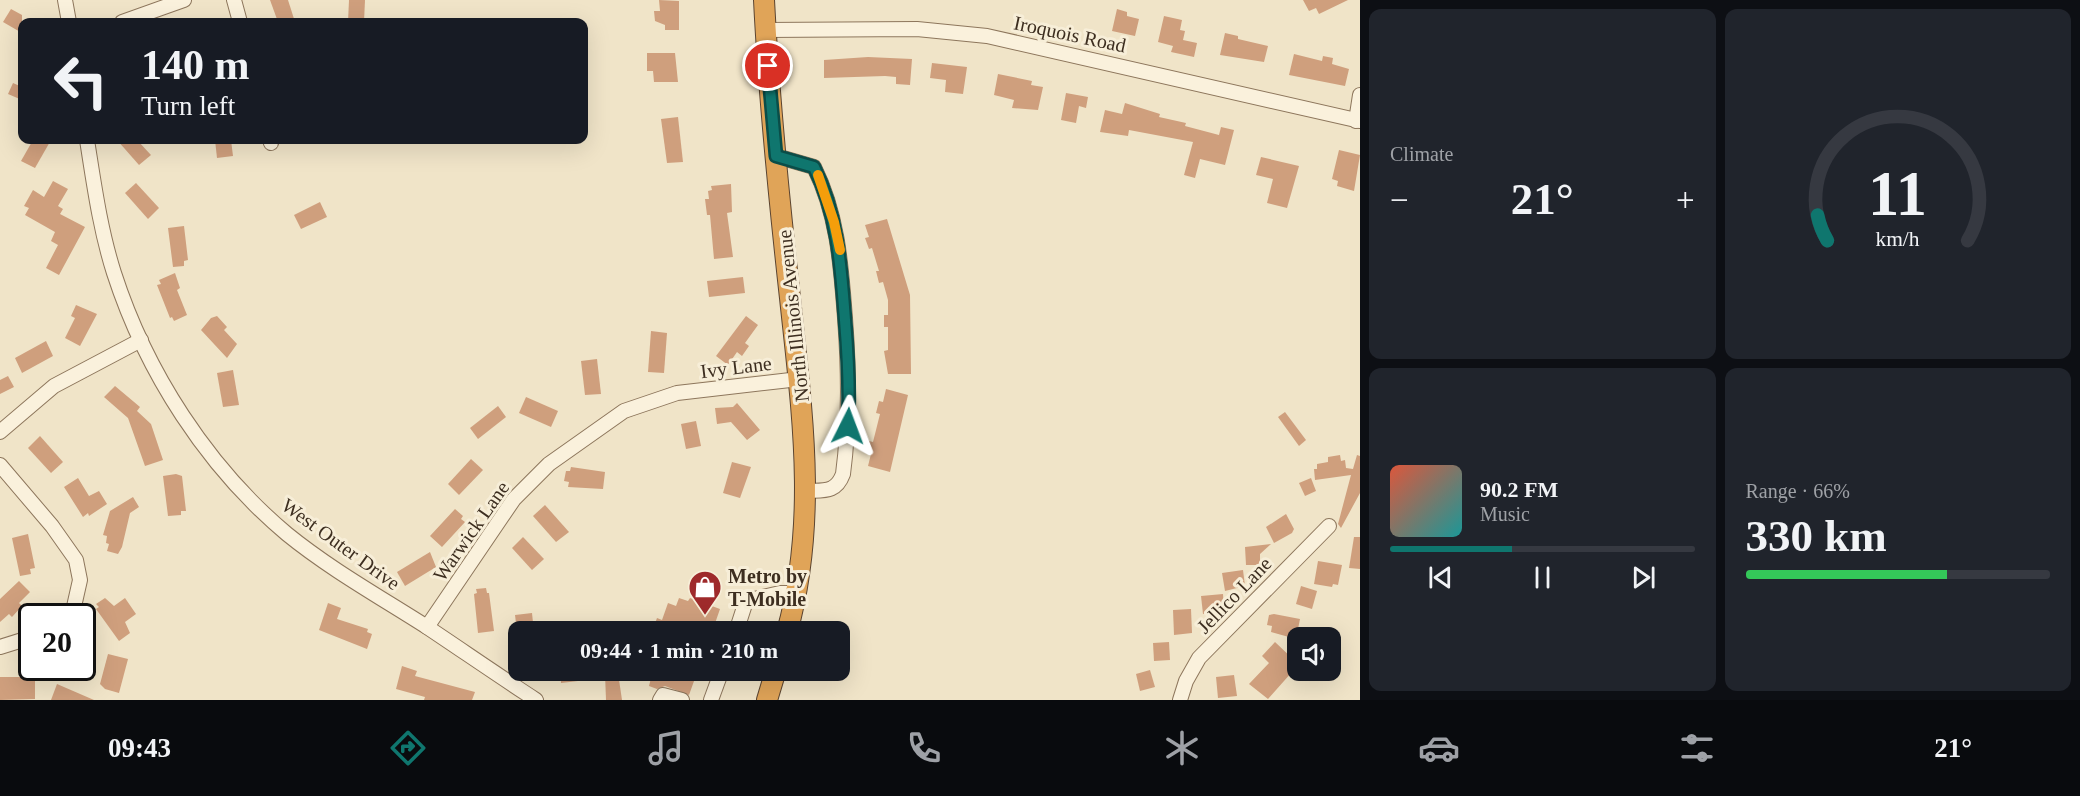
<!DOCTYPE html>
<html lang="en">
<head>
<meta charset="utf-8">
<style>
	:root { --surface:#171b24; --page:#20242c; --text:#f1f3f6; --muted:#9ea1a6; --line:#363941; --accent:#0f766e }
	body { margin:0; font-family:Georgia,serif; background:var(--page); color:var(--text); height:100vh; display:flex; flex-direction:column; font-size:22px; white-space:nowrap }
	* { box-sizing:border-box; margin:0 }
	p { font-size:20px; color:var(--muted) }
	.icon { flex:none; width:33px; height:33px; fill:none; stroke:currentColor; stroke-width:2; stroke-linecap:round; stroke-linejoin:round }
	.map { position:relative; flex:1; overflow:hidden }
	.details { display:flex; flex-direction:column; gap:9px; padding:9px; background:#0d0f14; width:720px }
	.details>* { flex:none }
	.guide { position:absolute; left:18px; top:18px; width:570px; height:126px; border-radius:12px; box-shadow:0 6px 24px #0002; background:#171b24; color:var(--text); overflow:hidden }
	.buttons { position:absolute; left:1287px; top:627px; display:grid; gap:12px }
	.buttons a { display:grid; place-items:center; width:54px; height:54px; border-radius:12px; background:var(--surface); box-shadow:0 6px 24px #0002; font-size:30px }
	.speed { position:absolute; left:18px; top:603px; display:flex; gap:12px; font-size:30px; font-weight:700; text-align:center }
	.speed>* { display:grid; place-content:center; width:78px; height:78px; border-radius:50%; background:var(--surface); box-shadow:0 6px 24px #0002; line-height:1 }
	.speed .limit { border:3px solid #111; border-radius:9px; background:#fff; color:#111 }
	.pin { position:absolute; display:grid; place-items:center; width:51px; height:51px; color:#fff; margin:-26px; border:3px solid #fff; border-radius:50%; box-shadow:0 2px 6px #0007 }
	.me { position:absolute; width:66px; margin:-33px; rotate:3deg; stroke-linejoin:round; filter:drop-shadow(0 0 4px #0008) }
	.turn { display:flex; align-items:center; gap:21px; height:126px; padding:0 24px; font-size:27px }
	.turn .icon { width:78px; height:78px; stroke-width:2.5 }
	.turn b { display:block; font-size:42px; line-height:51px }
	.big { font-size:45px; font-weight:700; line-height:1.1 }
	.details .tile { flex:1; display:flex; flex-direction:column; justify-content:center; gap:9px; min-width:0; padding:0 21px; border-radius:12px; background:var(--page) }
	.details .dial { align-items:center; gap:0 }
	.dial svg { height:156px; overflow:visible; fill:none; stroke:var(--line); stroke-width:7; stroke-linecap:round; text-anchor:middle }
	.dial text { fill:var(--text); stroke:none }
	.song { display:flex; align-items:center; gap:18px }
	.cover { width:72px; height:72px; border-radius:9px; background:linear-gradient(135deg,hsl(10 70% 55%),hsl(180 70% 35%)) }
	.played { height:6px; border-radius:3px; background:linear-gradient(90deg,var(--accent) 40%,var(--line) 40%) }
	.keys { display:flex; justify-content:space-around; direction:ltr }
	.heat { display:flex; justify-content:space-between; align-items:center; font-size:33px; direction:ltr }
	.charge { height:9px; border-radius:4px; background:linear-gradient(90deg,#34c759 66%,var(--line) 0) }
	.details .tiles { flex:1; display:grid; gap:9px; grid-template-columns:repeat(2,1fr) }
	.trip { position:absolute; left:508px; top:621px; width:342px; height:60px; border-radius:12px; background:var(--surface); box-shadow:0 6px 24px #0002; font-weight:700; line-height:60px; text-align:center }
	.tab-bar { display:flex; height:96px; justify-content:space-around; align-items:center; background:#090b0e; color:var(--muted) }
	.tab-bar .icon { width:42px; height:42px }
	.tab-bar .current { color:var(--accent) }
	.tab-bar b { font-size:27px; color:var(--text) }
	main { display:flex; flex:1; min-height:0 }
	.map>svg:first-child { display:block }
</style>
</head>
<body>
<main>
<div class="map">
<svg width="1360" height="700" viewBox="0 0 1360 700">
	<rect width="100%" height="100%" fill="#f0e4c8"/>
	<!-- building -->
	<g fill="#cf9f7d">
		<polygon points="270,0 288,0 295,22 278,22"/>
		<polygon points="349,0 365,0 364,22 348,22"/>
		<polygon points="659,0 679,1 679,30 665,30 665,25 655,21 654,11 660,11"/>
		<polygon points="1303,0 1348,0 1319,14 1316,8 1309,11"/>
		<polygon points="11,9 22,15 22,33 3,22"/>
		<polygon points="1117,9 1127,12 1127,16 1139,19 1135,36 1112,31"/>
		<polygon points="1164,16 1182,20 1180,30 1185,31 1183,40 1197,43 1194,57 1171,52 1173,46 1158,42"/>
		<polygon points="1225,33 1238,36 1238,39 1268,46 1264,62 1220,55"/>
		<polygon points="647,53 675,53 678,82 654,82 653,71 647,71"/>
		<polygon points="1294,54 1322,61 1323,56 1333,58 1332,64 1349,69 1345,86 1289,75"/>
		<polygon points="868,57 912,59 910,85 896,84 896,77 885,76 824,78 824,60"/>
		<polygon points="932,63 967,67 963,94 945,92 946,80 930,78"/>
		<polygon points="998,74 1032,81 1031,85 1043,87 1038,110 1012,108 1014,100 994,95"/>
		<polygon points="13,83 22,87 22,100 8,94"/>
		<polygon points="1066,93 1088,97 1086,108 1079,106 1076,123 1061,120"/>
		<polygon points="1125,103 1160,114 1159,117 1186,123 1185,126 1219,135 1221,127 1234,130 1225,165 1200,159 1195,178 1184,175 1193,142 1129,130 1128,136 1100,132 1105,110 1122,114"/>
		<polygon points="678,117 683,162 667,163 661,119"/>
		<polygon points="33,140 51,140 35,168 21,161"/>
		<polygon points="117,140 137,140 151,155 139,165"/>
		<polygon points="215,140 231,140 233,156 217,158"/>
		<polygon points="1339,150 1360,155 1354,191 1337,186 1338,181 1332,179"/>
		<polygon points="1261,157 1299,166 1287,208 1267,203 1273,179 1256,175"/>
		<polygon points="53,181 68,189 58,206 63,209 60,214 85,227 59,275 46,268 58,245 51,241 55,232 25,215 29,208 24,206 33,190 44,197"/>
		<polygon points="136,183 159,208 148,219 125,193"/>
		<polygon points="731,184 732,212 727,213 733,257 714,259 710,215 707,215 705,199 709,199 708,191 712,190 711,186"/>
		<polygon points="320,202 327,217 301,229 294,215"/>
		<polygon points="887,219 910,295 911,374 888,374 884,351 888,350 888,327 884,327 884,315 888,315 888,300 883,282 879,283 876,271 879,271 872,248 869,249 865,238 869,237 865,225"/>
		<polygon points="184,226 188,260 184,261 184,266 173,267 168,228"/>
		<polygon points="175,273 180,288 177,290 187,315 174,321 172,317 170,318 157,285 161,284 159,280"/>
		<polygon points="743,277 745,293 709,297 707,281"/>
		<polygon points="76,305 97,314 80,346 65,338 75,318 71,316"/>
		<polygon points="217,316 227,327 224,330 237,344 227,358 201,330 211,318"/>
		<polygon points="746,316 758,325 745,343 749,346 742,356 737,352 728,365 716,356"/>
		<polygon points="651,331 667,333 664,373 648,372"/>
		<polygon points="46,341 53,356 22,373 15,358"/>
		<polygon points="597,359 601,394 585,395 581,361"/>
		<polygon points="233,370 239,405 223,407 217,373"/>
		<polygon points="8,376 14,387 0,394 0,380"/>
		<polygon points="115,386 140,407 137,411 151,424 163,460 145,466 128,418 104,397"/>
		<polygon points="886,389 908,395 890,472 868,466 871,454 867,453 869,441 873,442 880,414 876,413 879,401 883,402"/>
		<polygon points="526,397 558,411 551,427 519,413"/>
		<polygon points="737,403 760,430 747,440 731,422 717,424 715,408 733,407"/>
		<polygon points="498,406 506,417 478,439 470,428"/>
		<polygon points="1285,412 1306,440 1299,446 1278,417"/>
		<polygon points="696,421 701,446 686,449 681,424"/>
		<polygon points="40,436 63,462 51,473 28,448"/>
		<polygon points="1340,455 1341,461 1345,460 1346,468 1353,469 1357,455 1360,456 1360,493 1341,528 1338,524 1351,475 1315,480 1314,469 1317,469 1317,464 1328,462 1328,457"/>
		<polygon points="471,459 483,470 459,495 448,484"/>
		<polygon points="732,462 751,467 740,498 723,493"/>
		<polygon points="571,467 605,472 603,489 568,487 569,482 564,481 566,471 570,471"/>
		<polygon points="176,474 182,476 186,511 181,511 181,515 168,516 163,476"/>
		<polygon points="78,478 89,496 99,491 107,504 89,516 88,513 83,517 64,487"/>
		<polygon points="1311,478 1316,491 1305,496 1299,483"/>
		<polygon points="133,497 139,507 130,513 122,547 118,554 107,551 109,544 106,543 107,536 103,535 110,511"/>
		<polygon points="545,505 569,532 556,542 533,516"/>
		<polygon points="455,509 463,516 461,519 465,522 442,547 430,536"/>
		<polygon points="1286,514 1294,529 1292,533 1274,543 1266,527"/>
		<polygon points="28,534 35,568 30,569 31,574 20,576 12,538"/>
		<polygon points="523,537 544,559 532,570 512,548"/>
		<polygon points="1354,537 1360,537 1360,569 1349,568"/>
		<polygon points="1271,544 1260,554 1260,565 1246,565 1245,547"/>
		<polygon points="430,552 436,567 405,586 397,572"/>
		<polygon points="1318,561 1342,565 1338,585 1333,584 1332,587 1314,584"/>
		<polygon points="1243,570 1245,586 1225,591 1222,573"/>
		<polygon points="19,581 30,592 19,603 22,606 12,617 9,614 0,622 0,599"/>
		<polygon points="1301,586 1317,591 1312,609 1296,604"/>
		<polygon points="486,588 487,593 489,593 494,631 478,633 474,594 477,593 476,589"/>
		<polygon points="1223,594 1224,612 1203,614 1201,596"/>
		<polygon points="105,598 114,606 125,598 136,614 125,622 130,633 119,641 96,609 99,607 96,604"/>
		<polygon points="679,598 688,601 690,598 720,609 712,632 652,632 657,618 662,620 668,603 676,606"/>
		<polygon points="328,603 341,608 337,619 368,629 367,632 372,634 367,649 319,630"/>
		<polygon points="1191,609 1192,633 1174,635 1173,610"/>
		<polygon points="532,613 534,632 517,632 515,615"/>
		<polygon points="1274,614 1300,619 1296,639 1271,632 1272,626 1267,625 1269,615"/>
		<polygon points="1169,642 1170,660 1154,661 1153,643"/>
		<polygon points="1275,642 1294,660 1287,667 1292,672 1268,699 1249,684 1269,663 1262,656"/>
		<polygon points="108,654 128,659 119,693 105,689 100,684"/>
		<polygon points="402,666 417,671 415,676 475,692 472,700 424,700 425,697 396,689"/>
		<polygon points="560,670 577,670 578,681 561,683"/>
		<polygon points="653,670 698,670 689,695 665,686 657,689 649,686"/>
		<polygon points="1150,670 1155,687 1140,691 1136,674"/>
		<polygon points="618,673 622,700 606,700 605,674"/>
		<polygon points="1234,675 1237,696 1218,698 1216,677"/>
		<polygon points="0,677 35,677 35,699 0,700"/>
		<polygon points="57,684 94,700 51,700"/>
	</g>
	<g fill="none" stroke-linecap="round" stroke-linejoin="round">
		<!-- minor casing -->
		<g stroke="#8d765c" stroke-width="16">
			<g id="minor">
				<polyline points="65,0 69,22"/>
				<polyline points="234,0 240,22"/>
				<polyline points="122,22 184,0"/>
				<polyline points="765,30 917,29 987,36 1360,121"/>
				<polyline points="1356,121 1360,95"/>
				<path d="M 87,140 C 94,184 100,229 114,273 C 146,372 207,467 287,534 C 330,569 380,597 427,627 C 463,651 499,676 536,700"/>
				<polyline points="270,140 271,143"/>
				<path d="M 776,156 L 814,167 C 838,215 841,266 845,318 C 849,371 850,421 843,474 C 836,493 824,490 806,491"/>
				<polyline points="0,432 54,386 141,340"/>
				<polyline points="0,465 52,526 76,560 80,580 73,611 67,616"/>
				<polyline points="427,627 514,499 549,464 624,411 677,393 799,379"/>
				<polyline points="736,632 746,601 780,593 798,593"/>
				<polyline points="0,647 32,637"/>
				<polyline points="660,700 663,695 682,700"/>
				<polyline points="711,700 722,670"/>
				<polyline points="1180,700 1186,681 1199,658 1329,526"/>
			</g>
		</g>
		<!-- highway casing -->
		<g stroke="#5b4430" stroke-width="22">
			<g id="highway">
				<path d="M 764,0 C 769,100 779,199 790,298 C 802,412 818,520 787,632"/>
				<polyline points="767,700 776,670"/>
			</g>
		</g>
		<!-- minor -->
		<use href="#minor" stroke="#faf1dc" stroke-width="14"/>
		<!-- highway -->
		<use href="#highway" stroke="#e0a458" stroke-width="20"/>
	</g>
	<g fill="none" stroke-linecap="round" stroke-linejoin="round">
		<!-- route casing -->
		<g stroke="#0a4d48" stroke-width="15">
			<path id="route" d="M 768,66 L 776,156 L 814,167 C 838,215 841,267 845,320 C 848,356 850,390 848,426"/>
		</g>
		<!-- route -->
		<use href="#route" stroke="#0f766e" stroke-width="10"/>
		<!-- slow -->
		<polyline stroke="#f59e0b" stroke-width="10" points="818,175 834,222 840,250"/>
	</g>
	<!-- icons -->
	<defs>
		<g id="shop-pin" transform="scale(1.725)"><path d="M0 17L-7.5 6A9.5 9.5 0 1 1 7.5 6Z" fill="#9e2a2b" stroke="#f7eed8"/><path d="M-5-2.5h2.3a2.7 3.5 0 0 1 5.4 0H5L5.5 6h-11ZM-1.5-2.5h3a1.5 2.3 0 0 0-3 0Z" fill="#fff"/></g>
	</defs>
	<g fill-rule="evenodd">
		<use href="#shop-pin" x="705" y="587"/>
	</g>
	<g text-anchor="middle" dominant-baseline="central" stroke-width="6" stroke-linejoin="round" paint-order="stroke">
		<!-- street labels -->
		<g font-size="20" fill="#3d2e20" stroke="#f7eed8">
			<text transform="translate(1070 34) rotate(12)">Iroquois Road</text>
			<text transform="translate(793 316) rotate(-96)">North Illinois Avenue</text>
			<text transform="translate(736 367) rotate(-7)">Ivy Lane</text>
			<text transform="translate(471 531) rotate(-55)">Warwick Lane</text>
			<text transform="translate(341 544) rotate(36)">West Outer Drive</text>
			<text transform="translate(1234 595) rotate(-46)">Jellico Lane</text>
		</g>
		<!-- poi labels -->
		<g font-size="20" font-weight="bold" fill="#3d2e20" stroke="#f7eed8" text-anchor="start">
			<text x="728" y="576">Metro by<tspan x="728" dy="23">T-Mobile</tspan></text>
		</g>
	</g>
</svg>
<div class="buttons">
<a><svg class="icon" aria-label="sound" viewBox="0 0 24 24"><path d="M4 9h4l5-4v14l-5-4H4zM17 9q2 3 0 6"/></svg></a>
</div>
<div class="speed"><div class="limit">20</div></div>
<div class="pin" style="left:768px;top:66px;background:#d93025"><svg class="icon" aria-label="arrive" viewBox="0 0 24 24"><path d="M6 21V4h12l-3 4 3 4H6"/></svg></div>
<svg class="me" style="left:848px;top:426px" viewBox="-20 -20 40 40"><path d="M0-17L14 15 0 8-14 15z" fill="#0f766e" stroke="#fff" stroke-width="4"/></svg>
<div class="trip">09:44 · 1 min · 210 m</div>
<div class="guide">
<div class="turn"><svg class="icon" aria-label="left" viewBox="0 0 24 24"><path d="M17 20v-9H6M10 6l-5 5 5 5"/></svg><div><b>140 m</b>Turn left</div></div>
</div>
</div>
<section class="details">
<div class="tiles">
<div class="tile"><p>Climate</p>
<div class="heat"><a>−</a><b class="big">21°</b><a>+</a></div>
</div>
<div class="tile dial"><svg viewBox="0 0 100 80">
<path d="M14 69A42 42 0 1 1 86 69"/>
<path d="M14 69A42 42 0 0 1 9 56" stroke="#0f766e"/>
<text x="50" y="56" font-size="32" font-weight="700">11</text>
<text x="50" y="72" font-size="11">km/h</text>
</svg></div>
<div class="tile">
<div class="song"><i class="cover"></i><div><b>90.2 FM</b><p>Music</p></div></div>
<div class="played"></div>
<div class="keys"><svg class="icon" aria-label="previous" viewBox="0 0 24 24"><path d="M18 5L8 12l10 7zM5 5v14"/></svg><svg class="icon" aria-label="pause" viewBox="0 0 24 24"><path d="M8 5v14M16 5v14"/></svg><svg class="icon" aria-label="next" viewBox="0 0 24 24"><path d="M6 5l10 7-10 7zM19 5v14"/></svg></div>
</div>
<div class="tile"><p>Range · 66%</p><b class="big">330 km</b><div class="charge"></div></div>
</div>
</section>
</main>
<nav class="tab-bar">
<b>09:43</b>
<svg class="icon current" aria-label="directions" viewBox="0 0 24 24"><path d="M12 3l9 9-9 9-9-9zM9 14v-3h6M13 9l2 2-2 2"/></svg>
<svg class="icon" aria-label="music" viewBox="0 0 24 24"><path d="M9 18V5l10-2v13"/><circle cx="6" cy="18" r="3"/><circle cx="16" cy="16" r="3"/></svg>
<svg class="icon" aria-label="phone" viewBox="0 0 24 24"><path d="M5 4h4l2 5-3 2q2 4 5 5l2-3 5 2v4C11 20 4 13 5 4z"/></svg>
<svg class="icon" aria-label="climate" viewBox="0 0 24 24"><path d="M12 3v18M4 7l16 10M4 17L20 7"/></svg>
<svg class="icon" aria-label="car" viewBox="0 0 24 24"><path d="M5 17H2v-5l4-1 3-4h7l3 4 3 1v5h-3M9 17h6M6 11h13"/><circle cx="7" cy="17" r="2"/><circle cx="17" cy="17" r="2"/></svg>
<svg class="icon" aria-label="filters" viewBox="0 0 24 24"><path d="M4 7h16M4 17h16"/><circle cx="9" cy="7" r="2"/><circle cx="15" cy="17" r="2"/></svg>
<b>21°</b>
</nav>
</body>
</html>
